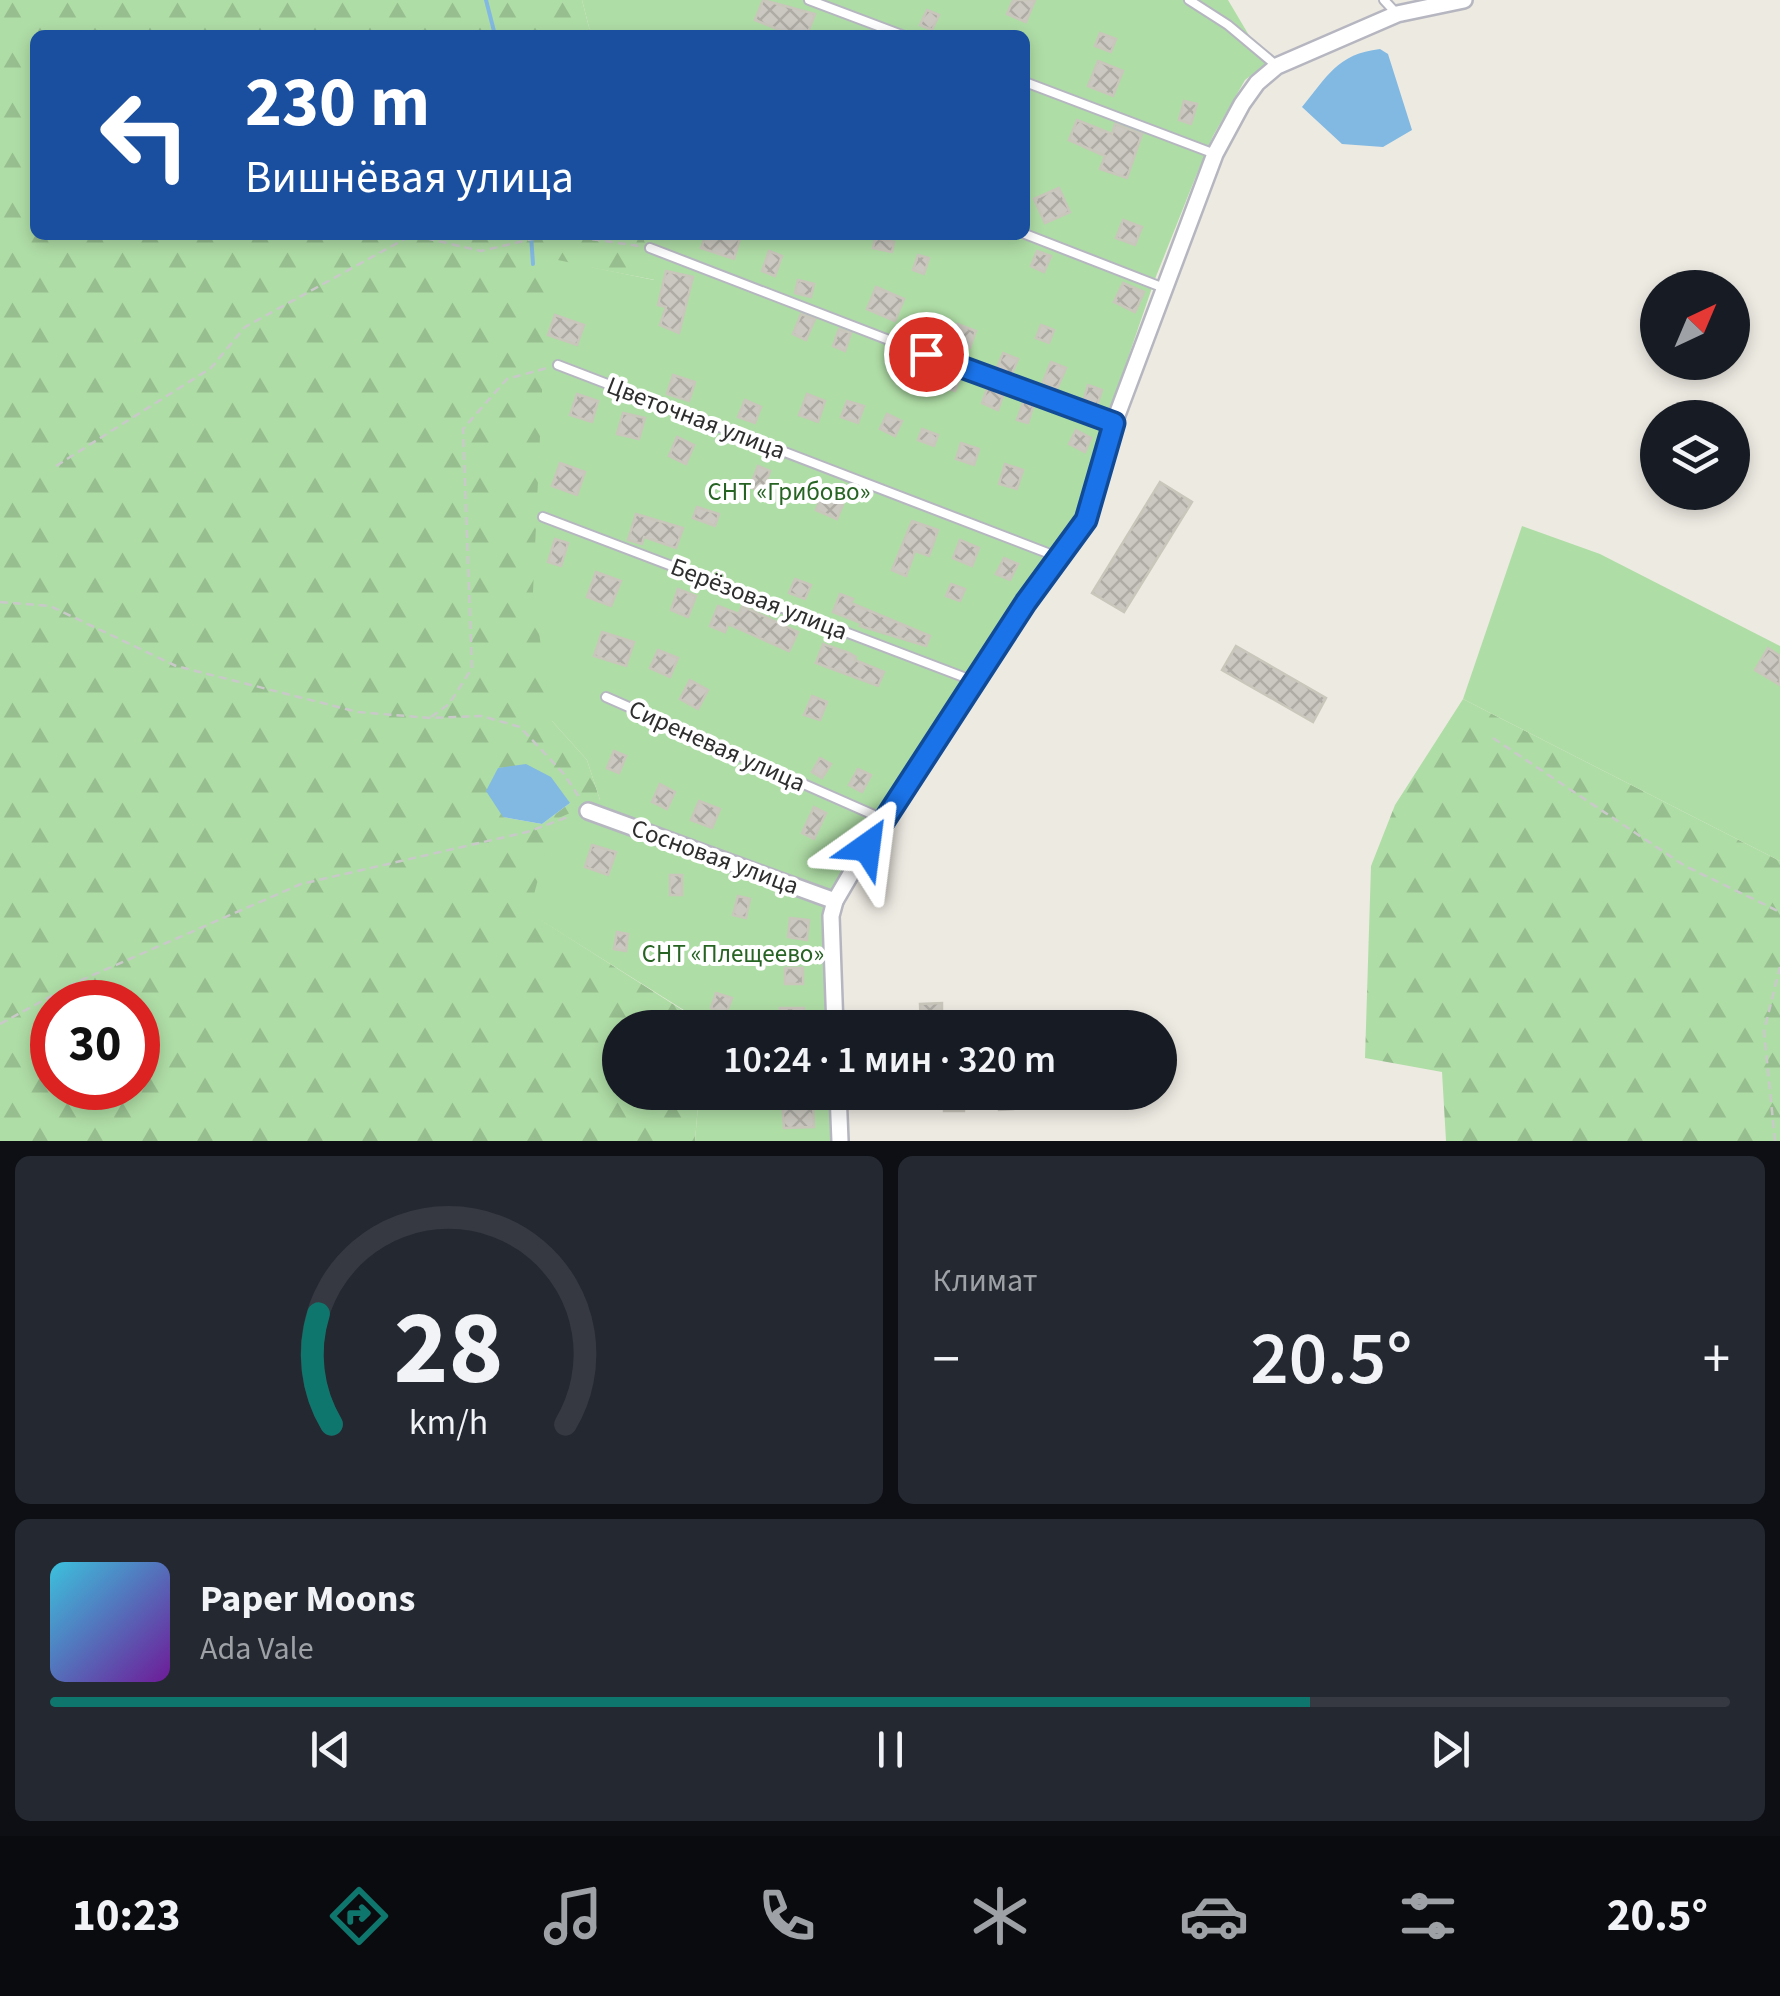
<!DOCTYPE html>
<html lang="ru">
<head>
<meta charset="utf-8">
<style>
	:root { --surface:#171b24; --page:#242831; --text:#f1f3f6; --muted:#9ea1a6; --line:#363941; --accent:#0f766e }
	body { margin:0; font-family:"Source Sans 3",sans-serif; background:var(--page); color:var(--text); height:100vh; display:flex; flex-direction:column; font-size:38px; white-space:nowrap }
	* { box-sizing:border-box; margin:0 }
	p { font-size:32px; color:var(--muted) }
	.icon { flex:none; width:55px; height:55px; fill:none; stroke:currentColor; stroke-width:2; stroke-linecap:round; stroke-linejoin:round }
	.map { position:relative; height:1141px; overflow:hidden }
	.side { display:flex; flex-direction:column; gap:15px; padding:15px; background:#0d0f14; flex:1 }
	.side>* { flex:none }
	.banner { position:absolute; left:30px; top:30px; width:1000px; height:210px; border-radius:15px; box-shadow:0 5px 15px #0003; background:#1a4fa0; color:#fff; overflow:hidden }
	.needle { width:65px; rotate:44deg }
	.controls { position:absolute; left:1640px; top:270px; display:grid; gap:20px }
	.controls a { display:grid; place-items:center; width:110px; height:110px; border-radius:50%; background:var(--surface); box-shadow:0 5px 15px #0003; font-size:50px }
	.speed { position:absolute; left:30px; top:980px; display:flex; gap:20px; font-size:50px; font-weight:700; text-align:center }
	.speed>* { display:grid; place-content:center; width:130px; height:130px; border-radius:50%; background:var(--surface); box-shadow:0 5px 15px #0003; line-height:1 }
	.speed .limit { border:15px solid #d22; background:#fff; color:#111 }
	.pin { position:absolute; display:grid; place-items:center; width:85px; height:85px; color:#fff; margin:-42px; border:5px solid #fff; border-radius:50%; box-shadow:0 2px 10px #0007 }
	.me { position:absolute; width:110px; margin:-55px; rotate:31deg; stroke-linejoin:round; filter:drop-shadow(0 0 8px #0008) }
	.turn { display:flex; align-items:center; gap:35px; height:210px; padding:0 50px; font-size:45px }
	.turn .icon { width:130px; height:130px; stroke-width:2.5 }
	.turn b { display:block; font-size:70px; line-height:85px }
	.big { font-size:75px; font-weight:600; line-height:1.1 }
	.side .tile { flex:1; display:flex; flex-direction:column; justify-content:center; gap:15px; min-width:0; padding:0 35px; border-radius:15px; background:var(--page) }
	.side .dial { align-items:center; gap:0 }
	.dial svg { height:260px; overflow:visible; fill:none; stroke:var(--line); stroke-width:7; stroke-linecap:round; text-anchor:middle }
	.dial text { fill:var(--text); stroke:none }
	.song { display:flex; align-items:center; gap:30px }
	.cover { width:120px; height:120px; border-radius:15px; background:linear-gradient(135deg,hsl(190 70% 55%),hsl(280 70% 35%)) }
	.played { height:10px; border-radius:5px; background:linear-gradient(90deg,var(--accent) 75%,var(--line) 75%) }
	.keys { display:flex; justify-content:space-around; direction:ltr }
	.heat { display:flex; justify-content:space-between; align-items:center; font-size:55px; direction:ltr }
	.side .tiles { flex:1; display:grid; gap:15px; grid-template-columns:1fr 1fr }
	.tile:last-child { grid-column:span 2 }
	.trip { position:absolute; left:602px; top:1010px; width:575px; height:100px; border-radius:50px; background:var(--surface); box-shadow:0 5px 15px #0003; font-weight:600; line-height:100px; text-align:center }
	.tab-bar { display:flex; height:160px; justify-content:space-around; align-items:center; background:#090b0e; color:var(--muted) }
	.tab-bar .icon { width:70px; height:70px }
	.tab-bar .on { color:var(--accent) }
	.tab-bar b { font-size:45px; color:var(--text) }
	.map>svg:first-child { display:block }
</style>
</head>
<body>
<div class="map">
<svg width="1780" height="1141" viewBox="0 0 1780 1141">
	<defs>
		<pattern id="forest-firs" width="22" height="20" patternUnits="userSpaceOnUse" patternTransform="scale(2.5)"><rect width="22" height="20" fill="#afdda6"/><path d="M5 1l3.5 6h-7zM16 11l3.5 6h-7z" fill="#97be8f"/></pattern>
		<pattern id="building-cross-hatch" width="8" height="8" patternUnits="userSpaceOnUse" patternTransform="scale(2.5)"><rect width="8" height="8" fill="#cac8c0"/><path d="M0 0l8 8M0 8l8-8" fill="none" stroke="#aeaca5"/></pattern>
	</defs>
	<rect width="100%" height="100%" fill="#edeae2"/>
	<!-- forest -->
	<g fill="url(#forest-firs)" fill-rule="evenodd">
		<path d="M 0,0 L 582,0 L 591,35 L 35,35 L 35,235 L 643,235 L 655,280 L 548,259 L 552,721 L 587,760 L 600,800 L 530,913 L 706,1025 L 706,1028 L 620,1028 L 620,1092 L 699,1093 L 695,1141 L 0,1141 ZM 570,803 L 542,824 L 503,817 ZM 52,1002 L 138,1002 L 138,1088 L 52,1088 Z"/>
		<polygon points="1463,699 1780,861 1780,1141 1446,1141 1442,1072 1365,1058 1371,866 1395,805"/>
	</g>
	<!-- garden -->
	<g fill="#afdda6">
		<polygon points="582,0 1228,0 1266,64 1245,80 1213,136 1196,176 1155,279 1104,428 1081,517 873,822 829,894 824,907 828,1027 706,1027 706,1024 529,913 554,820 600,800 587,760 552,721 533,592 548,258 654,280 643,235 1025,235 1025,35 591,35"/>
		<polygon points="1522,526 1600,554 1780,646 1780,861 1463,699"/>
		<polygon points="699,1093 830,1093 832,1141 695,1141"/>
	</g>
	<!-- water -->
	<g fill="#82b9e2">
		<path d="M 1380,49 L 1388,54 L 1412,130 L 1383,147 L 1342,144 L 1302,107 C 1328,76 1337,54 1380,49 Z"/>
		<polygon points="526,764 551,777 570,803 542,824 503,817 486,791 498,768"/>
	</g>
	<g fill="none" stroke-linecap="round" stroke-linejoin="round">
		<!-- stream -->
		<g stroke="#82b9e2" stroke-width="4">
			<polyline points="486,0 495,35"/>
			<polyline points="531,235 533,264"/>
		</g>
	</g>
	<!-- building -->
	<g fill="url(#building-cross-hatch)" stroke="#c9c6bc" stroke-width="2.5">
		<polygon points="763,0 815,14 807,35 784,35 785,32 755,20"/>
		<polygon points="1013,0 1035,0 1026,22 1007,14"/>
		<polygon points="927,10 939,15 932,30 920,25"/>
		<polygon points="1100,33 1116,39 1111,52 1095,46"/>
		<polygon points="1098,61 1123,71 1113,96 1088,86"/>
		<polygon points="1184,101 1197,104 1191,124 1179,120"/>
		<polygon points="1077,120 1112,134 1115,124 1142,134 1127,178 1100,169 1105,156 1069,140"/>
		<polygon points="1059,188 1070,212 1045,223 1034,199"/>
		<polygon points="1123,220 1142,227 1135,245 1116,238"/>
		<polygon points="706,235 741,235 734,259 701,248"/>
		<polygon points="875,238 894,242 892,252 873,248"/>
		<polygon points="769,251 782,256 775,276 762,271"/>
		<polygon points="1037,251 1051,256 1044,272 1031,266"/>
		<polygon points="918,255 929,258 924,274 913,270"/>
		<polygon points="666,271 693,277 679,333 660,325 666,307 658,305"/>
		<polygon points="798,280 814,284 811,297 795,293"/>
		<polygon points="1123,283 1144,292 1135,312 1114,302"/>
		<polygon points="876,287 904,299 895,321 867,309"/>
		<polygon points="801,314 815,319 806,340 793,334"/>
		<polygon points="555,315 584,325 577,345 548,335"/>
		<polygon points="957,324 976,331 970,348 951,341"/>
		<polygon points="1041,325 1054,330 1049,343 1036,338"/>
		<polygon points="839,329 851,333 845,351 833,346"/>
		<polygon points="1003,353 1018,359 1010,379 995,373"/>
		<polygon points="908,357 961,376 955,391 934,384 935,380 904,370"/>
		<polygon points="1051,362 1066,368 1057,389 1043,382"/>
		<polygon points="673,375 695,382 689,401 667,394"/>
		<polygon points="1088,385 1102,390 1097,406 1083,402"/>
		<polygon points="988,386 1004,393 998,410 982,403"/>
		<polygon points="577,394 598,401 592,422 570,415"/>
		<polygon points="807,394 825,401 818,422 799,415"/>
		<polygon points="745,400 761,407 755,423 738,417"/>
		<polygon points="1024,400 1034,404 1028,423 1017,420"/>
		<polygon points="847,401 864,406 858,423 841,417"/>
		<polygon points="623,413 645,418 639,439 617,434"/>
		<polygon points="887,414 902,421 895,436 880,429"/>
		<polygon points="922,429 938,435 934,446 918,440"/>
		<polygon points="1076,430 1091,438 1085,452 1069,444"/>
		<polygon points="677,437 694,445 686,464 669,456"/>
		<polygon points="961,443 979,449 974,465 956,459"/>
		<polygon points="560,463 585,472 577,495 552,486"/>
		<polygon points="1005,464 1023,470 1017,489 999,484"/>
		<polygon points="758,466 770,471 763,492 750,487"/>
		<polygon points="1160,482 1192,502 1124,612 1092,593"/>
		<polygon points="825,488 846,497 837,519 816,510"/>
		<polygon points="697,507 719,514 715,526 693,518"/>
		<polygon points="636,514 683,528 676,548 644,537 642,544 628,540"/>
		<polygon points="912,521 938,530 929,556 915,551 906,576 892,570"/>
		<polygon points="555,539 568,543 561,566 548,562"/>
		<polygon points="960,540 979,548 972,566 953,558"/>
		<polygon points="1004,558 1018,564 1010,580 996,574"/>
		<polygon points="596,572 621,581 611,606 587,597"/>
		<polygon points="795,579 811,585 805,599 789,593"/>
		<polygon points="951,584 965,589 960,601 946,596"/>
		<polygon points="678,589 696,596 688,617 671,610"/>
		<polygon points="840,594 853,599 851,603 930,636 926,646 860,626 861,623 833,612"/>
		<polygon points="718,606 739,614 742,606 798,632 789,651 728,624 725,632 710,626"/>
		<polygon points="602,632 634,642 626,666 594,656"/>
		<polygon points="823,644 849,653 856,657 855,660 884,672 878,686 816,663"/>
		<polygon points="1236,646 1326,698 1313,722 1222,670"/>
		<polygon points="1768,648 1780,656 1780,685 1755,670"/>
		<polygon points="658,650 678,658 670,677 650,668"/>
		<polygon points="690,680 708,690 698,709 680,699"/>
		<polygon points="812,696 827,702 820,720 804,715"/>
		<polygon points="614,751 626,756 619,773 607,768"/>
		<polygon points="820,758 831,764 822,778 812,772"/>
		<polygon points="858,769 871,775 862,792 849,785"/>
		<polygon points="660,784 675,792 667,809 652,802"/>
		<polygon points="699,801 720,809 712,828 691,820"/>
		<polygon points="814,807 826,813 814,839 802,833"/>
		<polygon points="592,845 616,852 608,875 585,867"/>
		<rect x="670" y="875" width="12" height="20"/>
		<polygon points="738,896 750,899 746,918 733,915"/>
		<polygon points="790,918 809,920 807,940 788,937"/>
		<polygon points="617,932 628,934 626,951 614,949"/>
		<polygon points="704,943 725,948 723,960 701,955"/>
		<rect x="785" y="968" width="18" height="16"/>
		<polygon points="716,993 732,998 726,1014 711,1008"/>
		<polygon points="942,1003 942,1028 921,1028 920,1004"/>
		<polygon points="780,1008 804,1008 804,1028 779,1028"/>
		<polygon points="788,1092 805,1092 805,1101 813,1101 814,1127 784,1128 782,1102 788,1102"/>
		<rect x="944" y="1092" width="20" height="19"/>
		<polygon points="998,1092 1012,1092 1013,1109 999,1110"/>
	</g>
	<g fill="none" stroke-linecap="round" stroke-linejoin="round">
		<!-- lane casing -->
		<g stroke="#b5b6c0" stroke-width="12">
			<g id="lane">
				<polyline points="809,0 902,35"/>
				<polyline points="1189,0 1228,25 1277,66"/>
				<polyline points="1384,0 1397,14"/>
				<polyline points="1025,82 1215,154"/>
				<polyline points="1025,234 1164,288"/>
				<polyline points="650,248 1029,394 1114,423"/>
				<polyline points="558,365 1058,557"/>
				<polyline points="543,517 974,681"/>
				<polyline points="606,697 883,819"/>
			</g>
		</g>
		<!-- street casing -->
		<g stroke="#b5b6c0" stroke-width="20">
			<g id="street">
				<polyline points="588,811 835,901"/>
				<polyline points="835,1028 831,916 835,901 883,819 1027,602 1086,520 1114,423 1215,154 1242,104 1257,83 1277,66 1397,14 1464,0"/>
				<polyline points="838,1092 840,1141"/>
			</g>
		</g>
		<!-- path -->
		<g stroke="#c9c9c9" stroke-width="2.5" stroke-dasharray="8 5" stroke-linecap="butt">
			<polyline points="56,466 211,368 245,327 412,235 481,251 532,239 570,236 639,246"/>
			<polyline points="0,602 50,606 176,666 358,712 430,718 482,716 520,727 564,774 579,797"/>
			<polyline points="431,717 449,704 472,668 463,429 507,379 547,368"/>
			<polyline points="1493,738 1685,866 1780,912"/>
			<polyline points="0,1024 77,982 301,884 527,832 571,816"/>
			<polyline points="1775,1141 1764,1031 1780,967"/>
		</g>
		<!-- lane -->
		<use href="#lane" stroke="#fff" stroke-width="8"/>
		<!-- street -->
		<use href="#street" stroke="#fff" stroke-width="15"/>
	</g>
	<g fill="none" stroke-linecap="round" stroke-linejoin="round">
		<!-- route casing -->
		<g stroke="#114b97" stroke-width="25">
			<polyline id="route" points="867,847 1026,602 1086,520 1114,423 926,354"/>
		</g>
		<!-- route -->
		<use href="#route" stroke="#1a73e8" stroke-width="18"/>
	</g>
	<g text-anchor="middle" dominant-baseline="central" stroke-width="8" stroke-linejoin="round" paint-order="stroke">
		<!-- street labels -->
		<g font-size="25" fill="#2e2e2e" stroke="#fff">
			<text transform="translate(696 418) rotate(21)">Цветочная улица</text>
			<text transform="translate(759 599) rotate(21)">Берёзовая улица</text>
			<text transform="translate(717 746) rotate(24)">Сиреневая улица</text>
			<text transform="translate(715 857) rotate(20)">Сосновая улица</text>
		</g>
		<!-- park labels -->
		<g font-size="25" fill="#276424" stroke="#fff">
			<text x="789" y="492">СНТ «Грибово»</text>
			<text x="733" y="954">СНТ «Плещеево»</text>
		</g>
	</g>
</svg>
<div class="controls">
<a><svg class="needle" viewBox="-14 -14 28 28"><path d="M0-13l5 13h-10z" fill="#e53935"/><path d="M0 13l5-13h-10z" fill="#9ea1a6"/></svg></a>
<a><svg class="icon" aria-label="layers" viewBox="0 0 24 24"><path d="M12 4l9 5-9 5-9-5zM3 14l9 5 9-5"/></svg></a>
</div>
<div class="speed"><div class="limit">30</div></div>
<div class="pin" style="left:926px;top:354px;background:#d93025"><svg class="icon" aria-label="arrive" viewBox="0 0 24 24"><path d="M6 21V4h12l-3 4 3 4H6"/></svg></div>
<svg class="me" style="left:867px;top:847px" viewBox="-20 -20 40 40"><path d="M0-17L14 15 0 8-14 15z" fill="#1a73e8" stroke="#fff" stroke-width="4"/></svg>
<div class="trip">10:24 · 1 мин · 320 m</div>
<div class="banner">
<div class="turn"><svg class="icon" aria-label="left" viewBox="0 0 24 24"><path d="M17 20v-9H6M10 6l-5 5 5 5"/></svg><div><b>230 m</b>Вишнёвая улица</div></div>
</div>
</div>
<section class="side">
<div class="tiles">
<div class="tile dial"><svg viewBox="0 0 100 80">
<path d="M14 69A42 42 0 1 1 86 69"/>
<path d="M14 69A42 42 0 0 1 10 35" stroke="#0f766e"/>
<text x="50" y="56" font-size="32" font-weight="700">28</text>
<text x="50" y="72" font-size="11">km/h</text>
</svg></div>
<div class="tile"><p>Климат</p>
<div class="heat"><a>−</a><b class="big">20.5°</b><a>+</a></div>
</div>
<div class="tile">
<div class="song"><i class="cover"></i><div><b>Paper Moons</b><p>Ada Vale</p></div></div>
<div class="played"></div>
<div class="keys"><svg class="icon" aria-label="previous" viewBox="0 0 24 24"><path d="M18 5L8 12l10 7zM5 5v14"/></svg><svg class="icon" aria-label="pause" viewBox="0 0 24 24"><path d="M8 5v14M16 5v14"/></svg><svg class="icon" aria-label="next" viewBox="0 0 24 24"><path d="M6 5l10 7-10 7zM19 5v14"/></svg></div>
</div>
</div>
</section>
<nav class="tab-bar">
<b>10:23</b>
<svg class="icon on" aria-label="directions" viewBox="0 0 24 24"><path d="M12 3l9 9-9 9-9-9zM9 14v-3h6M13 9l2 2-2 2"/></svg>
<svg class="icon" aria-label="music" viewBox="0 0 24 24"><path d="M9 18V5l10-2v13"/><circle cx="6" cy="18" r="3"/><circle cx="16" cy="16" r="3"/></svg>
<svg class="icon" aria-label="phone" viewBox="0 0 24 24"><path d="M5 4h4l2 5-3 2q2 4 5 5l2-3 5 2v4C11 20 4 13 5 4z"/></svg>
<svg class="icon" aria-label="climate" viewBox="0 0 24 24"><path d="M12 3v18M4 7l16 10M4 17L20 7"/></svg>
<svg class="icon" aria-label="car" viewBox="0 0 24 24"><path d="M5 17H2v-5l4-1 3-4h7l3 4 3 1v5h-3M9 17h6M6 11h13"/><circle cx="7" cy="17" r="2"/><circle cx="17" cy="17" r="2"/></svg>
<svg class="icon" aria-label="filters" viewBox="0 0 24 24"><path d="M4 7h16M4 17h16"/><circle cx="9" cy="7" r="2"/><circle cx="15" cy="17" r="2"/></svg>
<b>20.5°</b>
</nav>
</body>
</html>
